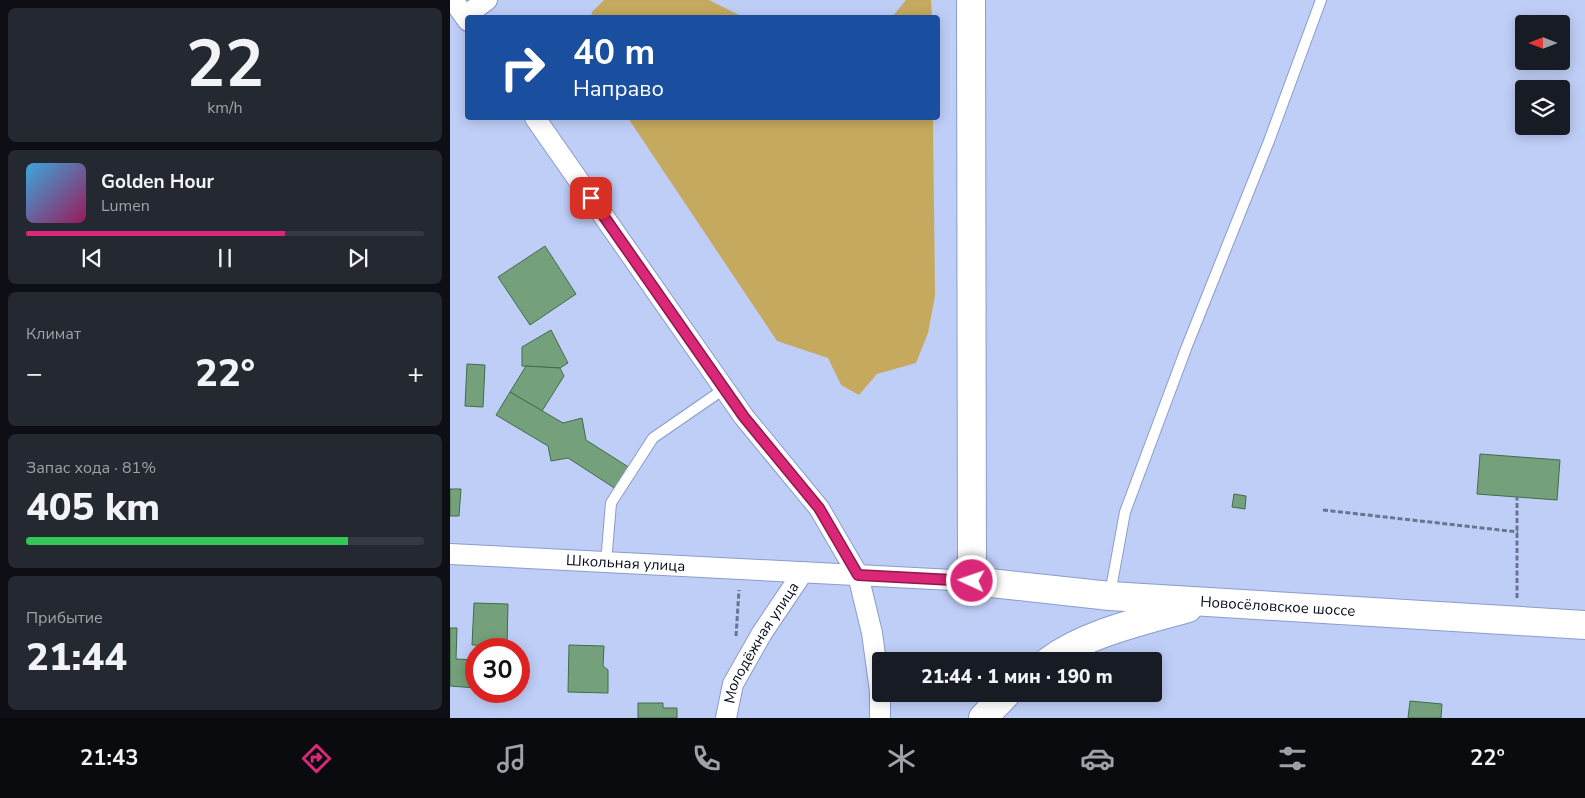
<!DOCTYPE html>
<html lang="ru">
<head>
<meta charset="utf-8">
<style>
	:root { --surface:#171b24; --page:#242831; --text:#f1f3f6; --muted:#9ea1a6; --line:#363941; --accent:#db2777 }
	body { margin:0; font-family:"Nunito Sans",sans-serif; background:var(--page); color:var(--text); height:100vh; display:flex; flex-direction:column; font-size:19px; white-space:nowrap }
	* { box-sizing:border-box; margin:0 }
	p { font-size:16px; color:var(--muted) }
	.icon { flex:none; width:28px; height:28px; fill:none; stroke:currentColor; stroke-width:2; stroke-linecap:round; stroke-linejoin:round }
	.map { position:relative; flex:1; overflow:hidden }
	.panel { display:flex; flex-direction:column; gap:8px; padding:8px; background:#0d0f14; width:450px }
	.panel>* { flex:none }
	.banner { position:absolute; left:15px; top:15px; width:475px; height:105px; border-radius:5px; box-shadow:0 2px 12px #0003; background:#1a4fa0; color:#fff; overflow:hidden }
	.needle { width:32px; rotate:270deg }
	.buttons { position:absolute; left:1065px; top:15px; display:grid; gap:10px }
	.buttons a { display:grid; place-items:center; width:55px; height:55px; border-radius:5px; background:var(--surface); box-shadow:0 2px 12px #0003; font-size:25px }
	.speed { position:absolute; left:15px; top:638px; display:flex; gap:10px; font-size:25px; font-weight:700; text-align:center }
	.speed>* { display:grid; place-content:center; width:65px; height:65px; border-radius:50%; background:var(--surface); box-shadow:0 2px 12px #0003; line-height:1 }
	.speed .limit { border:8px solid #d22; background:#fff; color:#111 }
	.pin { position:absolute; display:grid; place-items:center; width:42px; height:42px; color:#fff; margin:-21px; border-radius:10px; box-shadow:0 2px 8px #0006 }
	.me { position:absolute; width:55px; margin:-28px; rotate:273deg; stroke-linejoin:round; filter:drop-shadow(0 0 4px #0008) }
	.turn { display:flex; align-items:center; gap:18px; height:105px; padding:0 25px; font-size:22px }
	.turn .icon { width:65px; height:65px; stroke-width:2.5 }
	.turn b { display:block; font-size:35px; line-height:42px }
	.big { font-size:38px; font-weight:800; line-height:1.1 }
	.panel .widget { flex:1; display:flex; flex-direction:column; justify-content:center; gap:8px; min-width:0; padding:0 18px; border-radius:8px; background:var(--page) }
	.panel .dial { align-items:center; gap:0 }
	.dial b { font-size:65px; line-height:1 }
	.song { display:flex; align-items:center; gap:15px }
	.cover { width:60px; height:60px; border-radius:8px; background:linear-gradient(135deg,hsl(200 70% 55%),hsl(330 70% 35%)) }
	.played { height:5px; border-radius:2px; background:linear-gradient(90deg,var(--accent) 65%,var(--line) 65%) }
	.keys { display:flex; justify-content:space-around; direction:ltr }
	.heat { display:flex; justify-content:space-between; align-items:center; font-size:28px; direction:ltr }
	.charge { height:8px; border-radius:4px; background:linear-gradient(90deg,#34c759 81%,var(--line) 0) }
	.trip { position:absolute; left:422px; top:652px; width:290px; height:50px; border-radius:5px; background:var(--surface); box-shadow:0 2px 12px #0003; font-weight:800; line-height:50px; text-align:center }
	.tabs { display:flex; height:80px; justify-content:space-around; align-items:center; background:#090b0e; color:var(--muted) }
	.tabs .icon { width:35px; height:35px }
	.tabs .on { color:var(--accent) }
	.tabs b { font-size:22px; color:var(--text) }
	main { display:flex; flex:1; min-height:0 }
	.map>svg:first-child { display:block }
</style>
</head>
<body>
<main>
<section class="panel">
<div class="widget dial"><b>22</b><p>km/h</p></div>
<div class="widget">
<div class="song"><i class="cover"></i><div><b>Golden Hour</b><p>Lumen</p></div></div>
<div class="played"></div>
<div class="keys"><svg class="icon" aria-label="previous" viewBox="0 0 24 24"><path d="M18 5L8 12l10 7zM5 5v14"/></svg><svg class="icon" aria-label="pause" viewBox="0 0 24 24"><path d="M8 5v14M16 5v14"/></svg><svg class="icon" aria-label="next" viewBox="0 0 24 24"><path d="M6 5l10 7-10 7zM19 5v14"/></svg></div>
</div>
<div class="widget"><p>Климат</p>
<div class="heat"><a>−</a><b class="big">22°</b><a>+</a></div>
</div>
<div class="widget"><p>Запас хода · 81%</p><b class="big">405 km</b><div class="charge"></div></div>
<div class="widget"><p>Прибытие</p><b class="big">21:44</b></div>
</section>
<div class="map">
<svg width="1135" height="718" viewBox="0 0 1135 718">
	<rect width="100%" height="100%" fill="#bfcef7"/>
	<!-- green -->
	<g fill="#c5a95e">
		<polygon points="154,0 259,0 293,17 141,17 142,12"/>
		<polygon points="456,0 481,0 482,17 442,17"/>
		<polygon points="178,118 483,118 485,296 478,333 466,363 427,374 409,395 391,385 378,358 327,341"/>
	</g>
	<!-- building -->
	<g fill="#74a17b" stroke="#416c49">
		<polygon points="95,246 126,294 80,325 48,277"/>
		<polygon points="101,330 118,363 110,368 72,366 72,347"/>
		<polygon points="17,364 35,365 33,407 15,406"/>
		<polygon points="76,366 110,368 114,376 92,411 60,392"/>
		<polygon points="60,392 113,423 132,418 136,440 180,468 166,489 118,458 101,461 98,446 46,415"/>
		<polygon points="1030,454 1110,460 1107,500 1027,494"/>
		<polygon points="0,489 11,489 9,516 0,516"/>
		<polygon points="784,494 796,496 795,509 782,507"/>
		<polygon points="24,603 58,604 57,646 22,645"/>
		<polygon points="0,628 7,628 6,659 26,660 26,688 0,686"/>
		<polygon points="119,645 154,646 153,666 158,670 158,693 118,692"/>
		<polygon points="960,701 992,704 991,718 958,718"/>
		<polygon points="188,703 213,703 213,708 227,708 227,718 188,718"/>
	</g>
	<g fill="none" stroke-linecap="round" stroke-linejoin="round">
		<!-- lane casing -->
		<g stroke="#8a9ccc" stroke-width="12">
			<g id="lane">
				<polyline points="156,563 161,503 203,438 274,389"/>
				<polyline points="660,594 675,512 737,346 819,141 871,0"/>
			</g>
		</g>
		<!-- street casing -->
		<g stroke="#8a9ccc" stroke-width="22">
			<g id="street">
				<polyline points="3,0 18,21"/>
				<polyline points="15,16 37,0"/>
				<polyline points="85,118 294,417 369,508 408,575 422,633 430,691 430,718"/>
				<path id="s1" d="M 0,554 L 522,581"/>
				<path id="s2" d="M 276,718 L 283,684 L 312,633 L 353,572"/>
			</g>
		</g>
		<!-- secondary casing -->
		<g stroke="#8a9ccc" stroke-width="30">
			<g id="secondary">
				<path id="s3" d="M 521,0 L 522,581 L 660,596 L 1135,625"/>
				<path d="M 599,661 C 637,633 693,621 738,608"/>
				<polyline points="533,718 556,694"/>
			</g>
		</g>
		<!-- path -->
		<g stroke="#697492" stroke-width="3" stroke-dasharray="5 2.5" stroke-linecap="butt">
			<polyline points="873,510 1068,532"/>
			<polyline points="1067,598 1067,497"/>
			<polyline points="286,636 289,590"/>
		</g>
		<!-- lane -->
		<use href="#lane" stroke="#fff" stroke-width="10"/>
		<!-- street -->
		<use href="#street" stroke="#fff" stroke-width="20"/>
		<!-- secondary -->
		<use href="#secondary" stroke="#fff" stroke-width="28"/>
	</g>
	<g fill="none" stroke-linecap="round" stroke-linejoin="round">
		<!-- route casing -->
		<g stroke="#8e194d" stroke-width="12">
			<polyline id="route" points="141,198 294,417 369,508 408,575 522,581"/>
		</g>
		<!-- route -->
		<use href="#route" stroke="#db2777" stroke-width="9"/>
	</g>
	<g text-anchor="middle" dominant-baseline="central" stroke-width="4" stroke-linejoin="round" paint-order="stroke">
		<!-- street labels -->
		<g font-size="15" fill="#060b1c" stroke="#bfcef7">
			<text stroke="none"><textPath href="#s1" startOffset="176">Школьная улица</textPath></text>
			<text stroke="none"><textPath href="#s3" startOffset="888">Новосёловское шоссе</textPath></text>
			<text stroke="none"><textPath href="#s2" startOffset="84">Молодёжная улица</textPath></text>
		</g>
	</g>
</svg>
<div class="buttons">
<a><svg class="needle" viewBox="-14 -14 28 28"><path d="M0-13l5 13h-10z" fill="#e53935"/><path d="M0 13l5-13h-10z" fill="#9ea1a6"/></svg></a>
<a><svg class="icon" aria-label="layers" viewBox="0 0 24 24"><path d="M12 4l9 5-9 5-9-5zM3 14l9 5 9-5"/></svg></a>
</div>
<div class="speed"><div class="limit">30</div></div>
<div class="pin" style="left:141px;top:198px;background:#d93025"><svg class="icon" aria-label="arrive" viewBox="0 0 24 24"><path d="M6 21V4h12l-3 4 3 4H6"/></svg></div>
<svg class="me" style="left:522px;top:581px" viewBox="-20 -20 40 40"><circle r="17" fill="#db2777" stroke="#fff" stroke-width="3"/><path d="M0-11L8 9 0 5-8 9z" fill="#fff"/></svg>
<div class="trip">21:44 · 1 мин · 190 m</div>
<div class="banner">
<div class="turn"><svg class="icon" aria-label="right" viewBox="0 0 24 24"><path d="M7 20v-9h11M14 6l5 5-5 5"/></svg><div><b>40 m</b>Направо</div></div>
</div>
</div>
</main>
<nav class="tabs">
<b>21:43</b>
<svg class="icon on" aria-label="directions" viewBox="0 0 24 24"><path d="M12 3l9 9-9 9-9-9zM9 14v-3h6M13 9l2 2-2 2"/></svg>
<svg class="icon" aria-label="music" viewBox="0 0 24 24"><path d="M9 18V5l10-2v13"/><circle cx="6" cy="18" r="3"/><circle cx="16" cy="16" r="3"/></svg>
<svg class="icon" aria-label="phone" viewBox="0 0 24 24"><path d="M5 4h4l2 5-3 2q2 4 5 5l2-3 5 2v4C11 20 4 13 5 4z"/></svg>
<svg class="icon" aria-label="climate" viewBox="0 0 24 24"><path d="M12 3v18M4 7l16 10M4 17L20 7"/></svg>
<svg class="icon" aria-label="car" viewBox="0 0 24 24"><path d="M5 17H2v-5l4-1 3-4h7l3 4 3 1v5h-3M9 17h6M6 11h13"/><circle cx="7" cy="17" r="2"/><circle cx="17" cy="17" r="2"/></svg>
<svg class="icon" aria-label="filters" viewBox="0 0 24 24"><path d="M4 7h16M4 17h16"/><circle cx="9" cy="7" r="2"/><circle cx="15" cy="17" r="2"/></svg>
<b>22°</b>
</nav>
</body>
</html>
